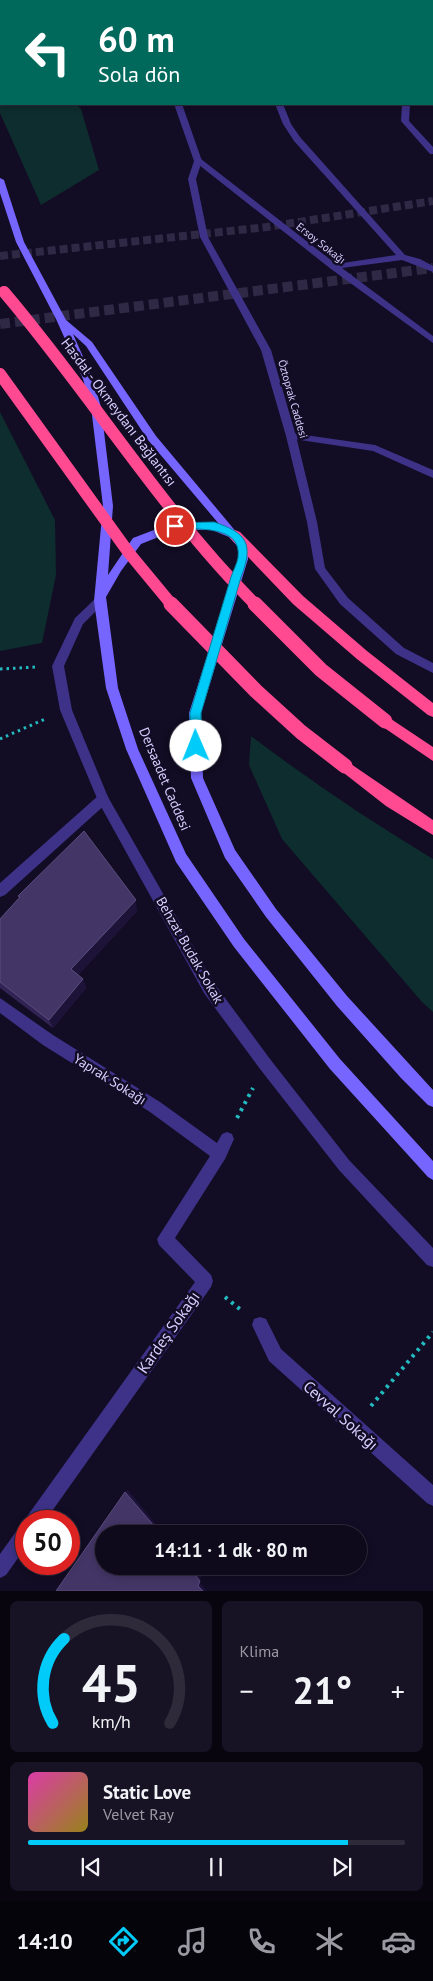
<!DOCTYPE html>
<html lang="tr">
<head>
<meta charset="utf-8">
<style>
	:root { --surface:#0e091b; --page:#171224; --text:#f1f3f6; --muted:#9b9aa3; --line:#2e2a3a; --accent:#00cbf9 }
	body { margin:0; font-family:"PT Sans",sans-serif; background:var(--page); color:var(--text); height:100vh; display:flex; flex-direction:column; font-size:19px; white-space:nowrap }
	* { box-sizing:border-box; margin:0 }
	p { font-size:16px; color:var(--muted) }
	.icon { flex:none; width:28px; height:28px; fill:none; stroke:currentColor; stroke-width:2; stroke-linecap:round; stroke-linejoin:round }
	.map { position:relative; height:1591px; overflow:hidden }
	.panel { display:flex; flex-direction:column; gap:10px; padding:10px; background:#08050f; flex:1 }
	.panel>* { flex:none }
	.top-card { position:absolute; left:0px; top:0px; width:434px; height:105px; box-shadow:0 2px 8px #0003,0 0 0 1px var(--line); background:#00695c; color:#fff; overflow:hidden }
	.speed { position:absolute; left:15px; top:1510px; display:flex; gap:10px; font-size:25px; font-weight:700; text-align:center }
	.speed>* { display:grid; place-content:center; width:65px; height:65px; border-radius:50%; background:var(--surface); box-shadow:0 2px 8px #0003,0 0 0 1px var(--line); line-height:1 }
	.speed .limit { border:8px solid #d22; background:#fff; color:#111 }
	.pin { position:absolute; display:grid; place-items:center; width:42px; height:42px; color:#fff; margin:-21px; border:2px solid #fff; border-radius:50%; box-shadow:0 1px 5px #0007 }
	.me { position:absolute; width:55px; margin:-28px; rotate:359deg; stroke-linejoin:round; filter:drop-shadow(0 0 4px #0008) }
	.turn { display:flex; align-items:center; gap:18px; height:105px; padding:0 15px; font-size:22px }
	.turn .icon { width:65px; height:65px; stroke-width:2.5 }
	.turn b { display:block; font-size:35px; line-height:42px }
	.big { font-size:38px; font-weight:600; line-height:1.1 }
	.panel .tile { flex:1; display:flex; flex-direction:column; justify-content:center; gap:8px; min-width:0; padding:0 18px; border-radius:8px; background:var(--page) }
	.panel .dial { align-items:center; gap:0 }
	.dial svg { height:130px; overflow:visible; fill:none; stroke:var(--line); stroke-width:7; stroke-linecap:round; text-anchor:middle }
	.dial text { fill:var(--text); stroke:none }
	.song { display:flex; align-items:center; gap:15px }
	.cover { width:60px; height:60px; border-radius:8px; background:linear-gradient(135deg,hsl(320 70% 55%),hsl(50 70% 35%)) }
	.played { height:5px; border-radius:2px; background:linear-gradient(90deg,var(--accent) 85%,var(--line) 85%) }
	.keys { display:flex; justify-content:space-around; direction:ltr }
	.heat { display:flex; justify-content:space-between; align-items:center; font-size:28px; direction:ltr }
	.panel .tiles { flex:1; display:grid; gap:10px; grid-template-columns:1fr 1fr }
	.tile:last-child { grid-column:span 2 }
	.trip { position:absolute; left:95px; top:1525px; width:272px; height:50px; border-radius:25px; background:var(--surface); box-shadow:0 2px 8px #0003,0 0 0 1px var(--line); font-weight:600; line-height:50px; text-align:center }
	.menu { display:flex; height:80px; justify-content:space-around; align-items:center; background:#06040b; color:var(--muted) }
	.menu .icon { width:35px; height:35px }
	.menu .on { color:var(--accent) }
	.menu b { font-size:22px; color:var(--text) }
	.map>svg:first-child { display:block }
</style>
</head>
<body>
<div class="map">
<svg width="433" height="1591" viewBox="0 0 433 1591">
	<rect width="100%" height="100%" fill="#120c24"/>
	<!-- green -->
	<g fill="#0e2d2e">
		<polygon points="0,37 1,104 76,104 81,109 99,170 41,205 0,113"/>
		<polygon points="0,412 55,520 56,575 42,643 0,651"/>
		<path d="M 251,736 C 309,780 370,821 433,859 L 433,1012 L 422,1002 L 282,839 L 249,765 Z"/>
	</g>
	<g fill="none" stroke-linecap="round" stroke-linejoin="round">
		<!-- primary-tunnel-far1 -->
		<polyline stroke="#302945" stroke-width="8" stroke-dasharray="8 4" stroke-linecap="butt" points="0,256 267,227 433,201"/>
		<!-- primary-tunnel -->
		<polyline stroke="#302945" stroke-width="10" stroke-dasharray="10 5" stroke-linecap="butt" points="0,324 433,268"/>
		<!-- path-far1 -->
		<g stroke="#23bbbf" stroke-width="3" stroke-dasharray="2.5 4" stroke-linecap="butt">
			<polyline points="0,669 37,667"/>
			<polyline points="0,739 45,719"/>
		</g>
		<!-- path -->
		<g stroke="#23bbbf" stroke-width="4" stroke-dasharray="3 5" stroke-linecap="butt">
			<polyline points="237,1118 253,1088"/>
			<polyline points="225,1297 241,1310"/>
			<polyline points="371,1406 433,1332"/>
		</g>
		<!-- minor -->
		<g fill="#3d3287" fill-rule="evenodd">
			<rect x="364" y="0" width="13" height="1"/>
			<polygon points="433,13 433,18 432,18 432,13"/>
			<rect x="432" y="84" width="1" height="4"/>
			<polygon points="275,104 283,104 291,124 300,137 405,255 420,259 433,266 433,272 402,260 342,268 433,336 433,343 331,269 194,161 201,159 336,264 396,255 294,141 283,124"/>
			<polygon points="402,104 410,104 409,121 433,147 433,154 430,154 401,121"/>
			<polygon points="291,433 375,445 433,470 433,478 373,451 287,438 287,434"/>
			<polygon points="103,794 107,795 109,799 107,803 5,895 0,897 0,883 99,795"/>
			<polygon points="0,998 53,1035 160,1102 217,1143 222,1134 227,1132 232,1134 234,1139 225,1159 175,1238 211,1275 213,1281 211,1287 45,1521 26,1521 26,1547 6,1575 0,1578 0,1554 20,1526 26,1523 25,1521 28,1515 195,1282 159,1245 157,1239 210,1156 150,1112 43,1045 0,1013"/>
			<polygon points="260,1317 266,1319 281,1349 433,1485 433,1506 427,1503 269,1361 252,1325 254,1319"/>
		</g>
		<!-- tertiary -->
		<g fill="#3d3287" fill-rule="evenodd">
			<rect x="108" y="0" width="7" height="1"/>
			<polygon points="174,104 182,104 202,161 196,179 208,237 271,350 296,436 317,522 325,568 348,598 404,648 433,663 433,673 396,654 340,604 315,569 307,522 286,436 261,350 200,237 188,179 194,161"/>
			<polygon points="100,597 106,601 83,624 64,666 72,710 108,797 214,983 270,1059 349,1160 433,1248 433,1267 427,1265 339,1170 260,1069 204,993 99,803 60,710 52,666 75,618 96,598"/>
		</g>
		<!-- secondary -->
		<path fill="#7665ff" fill-rule="evenodd" d="M 0,178 L 4,180 L 24,242 L 66,320 L 92,342 L 156,436 L 248,546 L 248,559 L 201,713 L 203,778 L 235,850 L 276,909 L 347,996 L 433,1090 L 433,1107 L 428,1105 L 401,1078 L 337,1006 L 266,917 L 225,858 L 191,778 L 189,713 L 238,559 L 238,547 L 229,537 L 212,530 L 176,530 L 141,544 L 121,571 L 106,597 L 118,688 L 138,749 L 186,854 L 244,939 L 340,1059 L 433,1161 L 433,1180 L 428,1177 L 330,1069 L 234,947 L 176,862 L 126,749 L 106,688 L 94,601 L 103,506 L 91,407 L 83,379 L 56,319 L 16,242 L 0,193 ZM 73,334 L 86,346 L 148,440 L 219,524 L 213,522 L 175,522 L 133,538 L 108,575 L 113,506 L 101,407 L 93,379 Z"/>
		<!-- motorway -->
		<g fill="#ff4991" fill-rule="evenodd">
			<polygon points="235,530 240,532 303,596 367,651 433,703 433,717 428,715 357,659 293,604 230,538 229,535 230,532"/>
			<polygon points="385,715 433,747 433,761 380,725 378,721 380,717"/>
			<polygon points="345,760 433,820 433,835 386,806 340,770 338,766 340,762"/>
		</g>
		<!-- motorway-bridge-far1 -->
		<g stroke="#ff4991" stroke-width="12">
			<path d="M 4,292 C 91,394 161,510 256,605"/>
			<polyline points="0,374 129,553 172,605"/>
		</g>
		<!-- motorway-bridge -->
		<g stroke="#ff4991" stroke-width="15">
			<polyline points="171,604 256,691 301,732 345,766"/>
			<polyline points="255,604 321,670 385,721"/>
		</g>
	</g>
	<!-- wall -->
	<polygon fill="#312353" points="18,896 137,911 78,975 83,979 86,988 53,1028 0,988 0,919 19,898"/>
	<!-- shaded-wall -->
	<g fill="#1d1238">
		<polygon points="136,900 137,911 74,979 71,969"/>
		<polygon points="83,979 86,988 53,1028 49,1020"/>
		<polygon points="128,1490 164,1534 161,1534 125,1492"/>
		<polygon points="188,1566 192,1566 201,1576 200,1581"/>
		<polygon points="198,1581 207,1591 203,1591 198,1586"/>
	</g>
	<!-- building -->
	<g fill="#433565" stroke="#5a4d7e">
		<polygon points="150,0 194,0 194,1 151,1"/>
		<polygon points="84,831 136,900 71,969 83,979 49,1020 0,982 0,919 20,897 18,896"/>
		<polygon points="125,1492 161,1534 104,1534 104,1566 188,1566 200,1581 198,1586 203,1591 56,1591"/>
	</g>
	<!-- route -->
	<path fill="#00cbf9" stroke="#0084a2" d="M 214,522 C 247,533 254,544 241,577 L 201,713 L 202,746 L 196,750 L 190,746 L 190,713 L 231,577 C 233,571 237,564 238,558 C 243,525 196,529 175,529 L 170,526 L 175,523 Z"/>
	<g text-anchor="middle" dominant-baseline="central" stroke-width="5" stroke-linejoin="round" paint-order="stroke">
		<!-- far-street labels -->
		<g font-size="11" fill="#d8ceff" stroke="#120c24">
			<text transform="translate(321 243) rotate(38)">Ersoy Sokağı</text>
			<text transform="translate(293 399) rotate(74)">Öztoprak Caddesi</text>
		</g>
		<!-- street labels -->
		<g font-size="14" fill="#d8ceff" stroke="#120c24">
			<text transform="translate(119 412) rotate(53)">Hasdal - Okmeydanı Bağlantısı</text>
			<text transform="translate(165 779) rotate(67)">Dersaadet Caddesi</text>
			<text transform="translate(190 950) rotate(60)">Behzat Budak Sokak</text>
			<text transform="translate(110 1079) rotate(32)">Yaprak Sokağı</text>
		</g>
		<!-- near-street labels -->
		<g font-size="16" fill="#d8ceff" stroke="#120c24">
			<text transform="translate(168 1332) rotate(-55)">Kardeş Sokağı</text>
			<text transform="translate(341 1415) rotate(42)">Cevval Sokağı</text>
		</g>
	</g>
</svg>
<div class="speed"><div class="limit">50</div></div>
<div class="pin" style="left:175px;top:526px;background:#d93025"><svg class="icon" aria-label="arrive" viewBox="0 0 24 24"><path d="M6 21V4h12l-3 4 3 4H6"/></svg></div>
<svg class="me" style="left:196px;top:746px" viewBox="-20 -20 40 40"><circle r="19" fill="#fff"/><path d="M0-13L10 11 0 6-10 11z" fill="#00cbf9"/></svg>
<div class="trip">14:11 · 1 dk · 80 m</div>
<div class="top-card">
<div class="turn"><svg class="icon" aria-label="left" viewBox="0 0 24 24"><path d="M17 20v-9H6M10 6l-5 5 5 5"/></svg><div><b>60 m</b>Sola dön</div></div>
</div>
</div>
<section class="panel">
<div class="tiles">
<div class="tile dial"><svg viewBox="0 0 100 80">
<path d="M14 69A42 42 0 1 1 86 69"/>
<path d="M14 69A42 42 0 0 1 21 17" stroke="#00cbf9"/>
<text x="50" y="56" font-size="32" font-weight="700">45</text>
<text x="50" y="72" font-size="11">km/h</text>
</svg></div>
<div class="tile"><p>Klima</p>
<div class="heat"><a>−</a><b class="big">21°</b><a>+</a></div>
</div>
<div class="tile">
<div class="song"><i class="cover"></i><div><b>Static Love</b><p>Velvet Ray</p></div></div>
<div class="played"></div>
<div class="keys"><svg class="icon" aria-label="previous" viewBox="0 0 24 24"><path d="M18 5L8 12l10 7zM5 5v14"/></svg><svg class="icon" aria-label="pause" viewBox="0 0 24 24"><path d="M8 5v14M16 5v14"/></svg><svg class="icon" aria-label="next" viewBox="0 0 24 24"><path d="M6 5l10 7-10 7zM19 5v14"/></svg></div>
</div>
</div>
</section>
<nav class="menu">
<b>14:10</b>
<svg class="icon on" aria-label="directions" viewBox="0 0 24 24"><path d="M12 3l9 9-9 9-9-9zM9 14v-3h6M13 9l2 2-2 2"/></svg>
<svg class="icon" aria-label="music" viewBox="0 0 24 24"><path d="M9 18V5l10-2v13"/><circle cx="6" cy="18" r="3"/><circle cx="16" cy="16" r="3"/></svg>
<svg class="icon" aria-label="phone" viewBox="0 0 24 24"><path d="M5 4h4l2 5-3 2q2 4 5 5l2-3 5 2v4C11 20 4 13 5 4z"/></svg>
<svg class="icon" aria-label="climate" viewBox="0 0 24 24"><path d="M12 3v18M4 7l16 10M4 17L20 7"/></svg>
<svg class="icon" aria-label="car" viewBox="0 0 24 24"><path d="M5 17H2v-5l4-1 3-4h7l3 4 3 1v5h-3M9 17h6M6 11h13"/><circle cx="7" cy="17" r="2"/><circle cx="17" cy="17" r="2"/></svg>
</nav>
</body>
</html>
